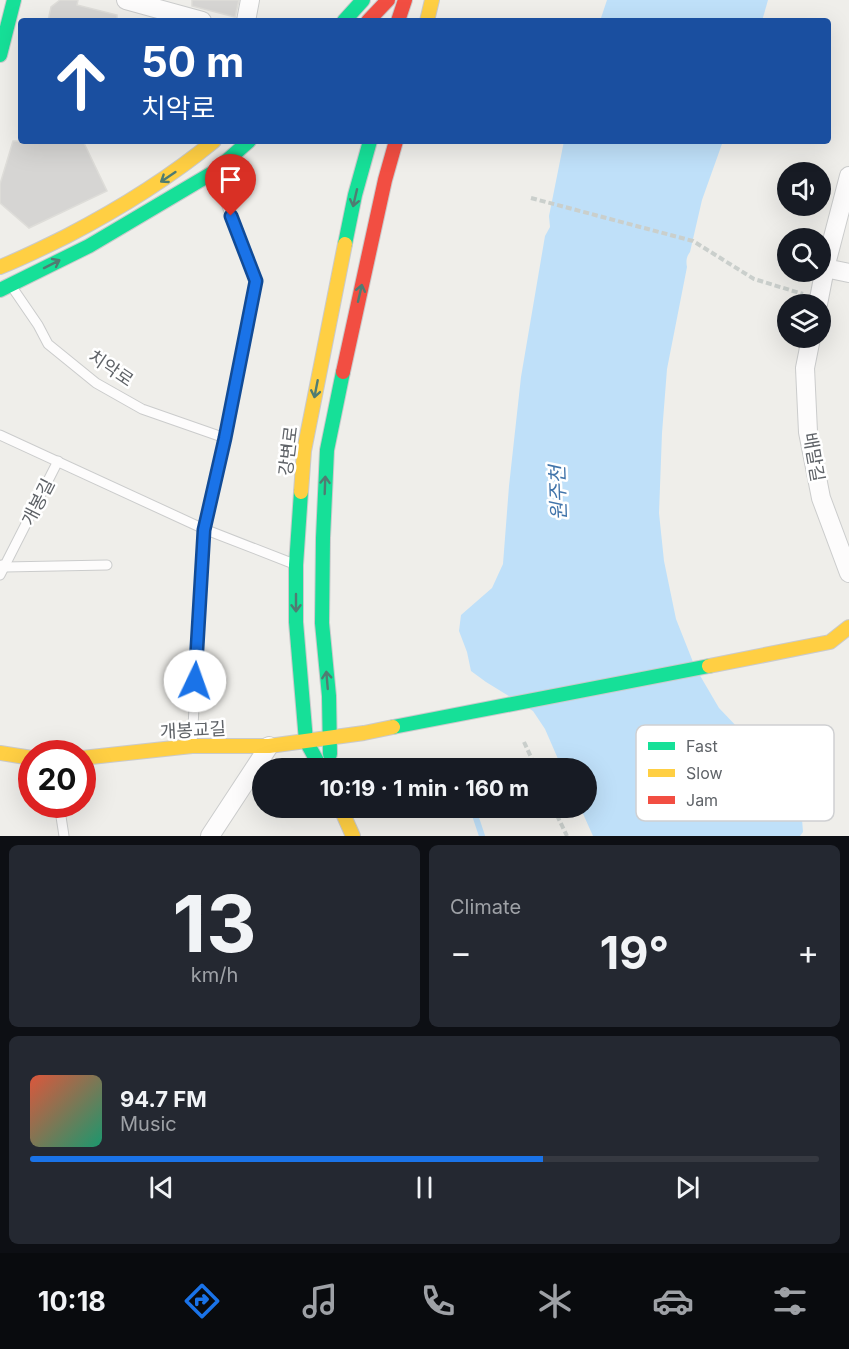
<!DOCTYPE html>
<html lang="en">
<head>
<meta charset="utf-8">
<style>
	:root { --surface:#171b24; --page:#242831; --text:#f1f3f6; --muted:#9ea1a6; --line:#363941; --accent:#1a73e8 }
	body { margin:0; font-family:Inter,"Noto Sans KR",sans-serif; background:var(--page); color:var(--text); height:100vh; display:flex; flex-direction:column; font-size:22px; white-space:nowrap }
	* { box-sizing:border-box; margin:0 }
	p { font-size:20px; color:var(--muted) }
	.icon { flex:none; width:33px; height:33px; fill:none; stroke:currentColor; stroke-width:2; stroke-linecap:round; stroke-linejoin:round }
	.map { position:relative; height:836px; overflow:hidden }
	.side { display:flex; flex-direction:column; gap:9px; padding:9px; background:#0d0f14; flex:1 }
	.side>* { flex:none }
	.guide { position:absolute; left:18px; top:18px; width:813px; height:126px; border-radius:6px; box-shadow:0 6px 24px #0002; background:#1a4fa0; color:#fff; overflow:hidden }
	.buttons { position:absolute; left:777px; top:162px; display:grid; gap:12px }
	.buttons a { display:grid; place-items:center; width:54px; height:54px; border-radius:50%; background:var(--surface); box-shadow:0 6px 24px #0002; font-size:30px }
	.speed { position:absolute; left:18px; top:740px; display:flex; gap:12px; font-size:30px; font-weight:700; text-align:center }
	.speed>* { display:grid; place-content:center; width:78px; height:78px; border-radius:50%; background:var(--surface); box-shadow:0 6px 24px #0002; line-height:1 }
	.speed .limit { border:9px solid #d22; background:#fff; color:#111 }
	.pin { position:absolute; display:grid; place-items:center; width:51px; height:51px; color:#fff; margin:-62px -26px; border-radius:50% 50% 50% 0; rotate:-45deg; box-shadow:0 0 6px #0007 }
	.pin .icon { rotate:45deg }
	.me { position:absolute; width:66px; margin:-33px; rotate:3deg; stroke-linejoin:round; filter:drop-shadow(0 0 4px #0008) }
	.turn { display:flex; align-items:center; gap:21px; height:126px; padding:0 24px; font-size:27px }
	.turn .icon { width:78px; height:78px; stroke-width:2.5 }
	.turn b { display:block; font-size:42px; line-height:51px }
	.big { font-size:45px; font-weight:700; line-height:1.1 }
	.side .card { flex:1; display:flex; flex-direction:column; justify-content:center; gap:9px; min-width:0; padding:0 21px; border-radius:9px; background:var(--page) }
	.side .dial { align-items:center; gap:0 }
	.dial b { font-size:78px; line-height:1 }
	.song { display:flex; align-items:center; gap:18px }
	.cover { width:72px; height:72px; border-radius:9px; background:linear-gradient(135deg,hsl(10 70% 55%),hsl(160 70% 35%)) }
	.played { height:6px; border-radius:3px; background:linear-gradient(90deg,var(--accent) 65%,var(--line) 65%) }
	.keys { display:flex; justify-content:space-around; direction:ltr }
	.heat { display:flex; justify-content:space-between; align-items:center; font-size:33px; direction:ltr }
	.side .tiles { flex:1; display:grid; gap:9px; grid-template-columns:1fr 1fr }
	.card:last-child { grid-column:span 2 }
	.trip { position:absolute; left:252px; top:758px; width:345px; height:60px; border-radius:30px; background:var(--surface); box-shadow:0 6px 24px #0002; font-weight:700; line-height:60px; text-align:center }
	.menu { display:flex; height:96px; justify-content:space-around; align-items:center; background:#090b0e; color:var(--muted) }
	.menu .icon { width:42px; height:42px }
	.menu .active { color:var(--accent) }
	.menu b { font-size:27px; color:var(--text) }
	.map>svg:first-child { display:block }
</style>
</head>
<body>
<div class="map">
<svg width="849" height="836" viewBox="0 0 849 836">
	<rect width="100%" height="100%" fill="#efeeea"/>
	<!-- water -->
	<g fill="#bfe0f9">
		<polygon points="607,0 768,0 762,21 600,21"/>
		<path d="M 564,141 L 723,141 L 702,200 L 690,252 C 686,257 686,262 687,267 L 667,369 L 662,433 L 659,513 L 664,561 L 676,619 L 695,667 L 719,708 L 740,730 L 768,748 L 781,759 L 792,780 L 794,806 L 802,819 L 803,832 L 800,836 L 593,836 L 580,807 L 586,807 L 586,768 L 562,768 L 545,729 L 533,711 L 486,682 L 471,671 L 467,652 L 459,631 L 461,615 L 492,588 L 503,564 L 509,486 L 521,377 L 545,236 L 550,227 L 549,216 Z"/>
	</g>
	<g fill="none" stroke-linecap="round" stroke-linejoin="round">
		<!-- stream -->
		<polyline stroke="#bfe0f9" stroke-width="6" points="475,807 475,815 482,836"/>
	</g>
	<!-- building -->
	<g fill="#d6d5d3" stroke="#deddd9" stroke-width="1.5">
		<polygon points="60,0 78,0 77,5 117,15 117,21 48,21 51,7"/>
		<polygon points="192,0 239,0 235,17 192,6"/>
		<polygon points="13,141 83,141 107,191 29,228 0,203 0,184"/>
	</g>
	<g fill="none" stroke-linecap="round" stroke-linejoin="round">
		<!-- lane casing -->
		<g stroke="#cbcccc" stroke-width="11">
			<g id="lane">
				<polyline points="12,287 38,325 48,344 96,383 142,409 225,438"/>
				<polyline points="0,435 204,529 294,564"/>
				<polyline points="2,565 5,567 107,565"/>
				<polyline points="0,575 58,461"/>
				<polyline points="192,744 204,529 225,438 256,281 215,175"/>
				<polyline points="59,804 64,836"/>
			</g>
		</g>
		<!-- street casing -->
		<g stroke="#cbcccc" stroke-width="20">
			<g id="street">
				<polyline points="126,0 202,21"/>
				<polyline points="246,21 250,0"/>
				<polyline points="825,268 849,273"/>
				<polyline points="818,304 825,268 849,176"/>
				<polyline points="811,338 805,368 808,432 821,498 849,573"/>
				<polyline points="210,836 269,746"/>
			</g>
		</g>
		<!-- fast casing -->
		<g stroke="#cacacb" stroke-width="16">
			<g id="fast">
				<polyline points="344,21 363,0"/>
				<polyline points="0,55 14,0"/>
				<polyline points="345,244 355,195 370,141"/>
				<polyline points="0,290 89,246 214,172 249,141"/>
				<polyline points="301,492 296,565 296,622 306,741 321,768"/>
				<polyline points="393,727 709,666"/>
				<polyline points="330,754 329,696 322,623 323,538 327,450 343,372"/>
			</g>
		</g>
		<!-- slow casing -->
		<g stroke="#cacacb" stroke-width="16">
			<g id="slow">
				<polyline points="427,21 432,0"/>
				<path d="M 0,267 C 23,258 45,247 67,236 C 119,209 168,179 214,141"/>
				<polyline points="301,492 304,451 345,244"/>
				<polyline points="709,666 830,642 849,627"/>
				<polyline points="0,753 32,758"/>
				<polyline points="82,758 192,746 269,746 364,733 393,727"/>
				<polyline points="340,807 353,836"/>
			</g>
		</g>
		<!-- jam casing -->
		<g stroke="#cacacb" stroke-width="16">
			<g id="jam">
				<polyline points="368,21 388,0"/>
				<polyline points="398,21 405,0"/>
				<polyline points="343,372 385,180 396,141"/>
			</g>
		</g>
		<!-- path -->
		<g stroke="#cacfcc" stroke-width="4" stroke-dasharray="6 3" stroke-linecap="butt">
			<polyline points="531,198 693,241 754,279 803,294"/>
			<polyline points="524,742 536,768"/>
			<polyline points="553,807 567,836"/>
		</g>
		<!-- lane -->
		<use href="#lane" stroke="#fdfcfc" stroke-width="9"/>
		<!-- street -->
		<use href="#street" stroke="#fdfcfc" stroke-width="18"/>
		<!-- fast -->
		<use href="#fast" stroke="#16e098" stroke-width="14"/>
		<!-- slow -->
		<use href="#slow" stroke="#ffcf43" stroke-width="14"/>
		<!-- jam -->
		<use href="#jam" stroke="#f24e42" stroke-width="14"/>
	</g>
	<!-- one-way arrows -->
	<defs><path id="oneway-shaft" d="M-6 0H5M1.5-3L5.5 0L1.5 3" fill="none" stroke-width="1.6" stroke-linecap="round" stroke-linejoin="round" transform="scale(1.5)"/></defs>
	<g stroke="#507c72">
		<use href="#oneway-shaft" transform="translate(168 177) rotate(146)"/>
		<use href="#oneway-shaft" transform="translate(355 198) rotate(103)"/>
		<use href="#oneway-shaft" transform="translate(52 264) rotate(-27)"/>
		<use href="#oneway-shaft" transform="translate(360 293) rotate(-77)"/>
		<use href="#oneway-shaft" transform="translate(316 389) rotate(101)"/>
		<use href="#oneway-shaft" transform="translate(325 485) rotate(-88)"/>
		<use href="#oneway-shaft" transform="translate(296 603) rotate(90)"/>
		<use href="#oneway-shaft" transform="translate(327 680) rotate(-95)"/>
	</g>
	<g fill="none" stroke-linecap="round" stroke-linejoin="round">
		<!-- route casing -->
		<g stroke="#114b97" stroke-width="15">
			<polyline id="route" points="195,681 204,530 225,438 256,281 231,216"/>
		</g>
		<!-- route -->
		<use href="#route" stroke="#1a73e8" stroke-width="10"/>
	</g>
	<g text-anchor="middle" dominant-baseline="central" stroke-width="5" stroke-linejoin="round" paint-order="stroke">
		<!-- street labels -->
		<g font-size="18" fill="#5f6368" stroke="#fff">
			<text transform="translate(111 368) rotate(34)">치악로</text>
			<text transform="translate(288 451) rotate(-83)">강변로</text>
			<text transform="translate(814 457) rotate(80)">배말길</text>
			<text transform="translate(38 502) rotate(-63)">개봉길</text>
			<text transform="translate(193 730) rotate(-3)">개봉교길</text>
		</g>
		<!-- water labels -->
		<g font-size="20" font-style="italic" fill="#4174aa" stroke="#fff">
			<text transform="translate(558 493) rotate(-92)">원주천</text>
		</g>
	</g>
	<!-- legend -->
	<rect x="636" y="725" width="198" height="96" rx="9" fill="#fff" stroke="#cfd0d2" stroke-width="1.5"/>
	<rect x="648" y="742" width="27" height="8" fill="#16e098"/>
	<rect x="648" y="769" width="27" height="8" fill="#ffcf43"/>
	<rect x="648" y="796" width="27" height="8" fill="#f24e42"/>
	<g font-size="16" fill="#5f6368">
		<text x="686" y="752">Fast</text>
		<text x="686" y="779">Slow</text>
		<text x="686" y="806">Jam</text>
	</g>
</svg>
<div class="buttons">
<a><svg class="icon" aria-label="sound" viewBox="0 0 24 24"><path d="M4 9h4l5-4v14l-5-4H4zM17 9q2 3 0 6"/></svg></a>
<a><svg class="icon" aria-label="search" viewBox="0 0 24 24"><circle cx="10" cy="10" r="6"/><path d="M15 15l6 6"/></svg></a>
<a><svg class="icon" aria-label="layers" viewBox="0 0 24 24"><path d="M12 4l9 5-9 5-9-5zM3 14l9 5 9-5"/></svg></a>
</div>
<div class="speed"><div class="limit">20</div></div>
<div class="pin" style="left:231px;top:216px;background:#d93025"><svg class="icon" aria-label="arrive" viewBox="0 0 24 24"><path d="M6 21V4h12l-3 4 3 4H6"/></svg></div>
<svg class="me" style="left:195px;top:681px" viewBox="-20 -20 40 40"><circle r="19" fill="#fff"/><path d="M0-13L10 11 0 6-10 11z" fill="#1a73e8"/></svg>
<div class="trip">10:19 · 1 min · 160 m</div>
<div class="guide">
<div class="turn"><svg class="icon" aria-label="ahead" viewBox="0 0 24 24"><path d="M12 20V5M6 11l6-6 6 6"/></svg><div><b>50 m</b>치악로</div></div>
</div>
</div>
<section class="side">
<div class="tiles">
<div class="card dial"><b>13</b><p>km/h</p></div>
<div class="card"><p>Climate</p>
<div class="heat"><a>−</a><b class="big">19°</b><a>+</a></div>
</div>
<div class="card">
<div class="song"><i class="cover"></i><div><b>94.7 FM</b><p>Music</p></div></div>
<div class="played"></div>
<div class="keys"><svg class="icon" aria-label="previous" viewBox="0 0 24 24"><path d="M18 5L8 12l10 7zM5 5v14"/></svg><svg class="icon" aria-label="pause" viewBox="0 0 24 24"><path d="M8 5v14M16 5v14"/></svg><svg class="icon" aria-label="next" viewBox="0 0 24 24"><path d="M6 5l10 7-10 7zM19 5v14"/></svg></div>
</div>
</div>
</section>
<nav class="menu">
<b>10:18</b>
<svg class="icon active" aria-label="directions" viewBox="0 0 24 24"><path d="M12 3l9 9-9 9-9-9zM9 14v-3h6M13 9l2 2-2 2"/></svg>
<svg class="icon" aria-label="music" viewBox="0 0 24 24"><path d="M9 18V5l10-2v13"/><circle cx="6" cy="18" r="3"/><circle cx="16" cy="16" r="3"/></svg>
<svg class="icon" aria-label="phone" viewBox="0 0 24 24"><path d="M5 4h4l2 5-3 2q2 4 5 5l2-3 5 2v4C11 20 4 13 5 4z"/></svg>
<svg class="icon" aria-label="climate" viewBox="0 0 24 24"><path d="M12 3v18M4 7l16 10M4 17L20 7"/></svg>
<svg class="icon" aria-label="car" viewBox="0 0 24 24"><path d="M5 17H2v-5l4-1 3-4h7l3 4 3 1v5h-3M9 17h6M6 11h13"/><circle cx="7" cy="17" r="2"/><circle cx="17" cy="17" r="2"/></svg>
<svg class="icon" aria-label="filters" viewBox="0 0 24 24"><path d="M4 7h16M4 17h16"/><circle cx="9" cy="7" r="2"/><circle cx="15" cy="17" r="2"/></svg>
</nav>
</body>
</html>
